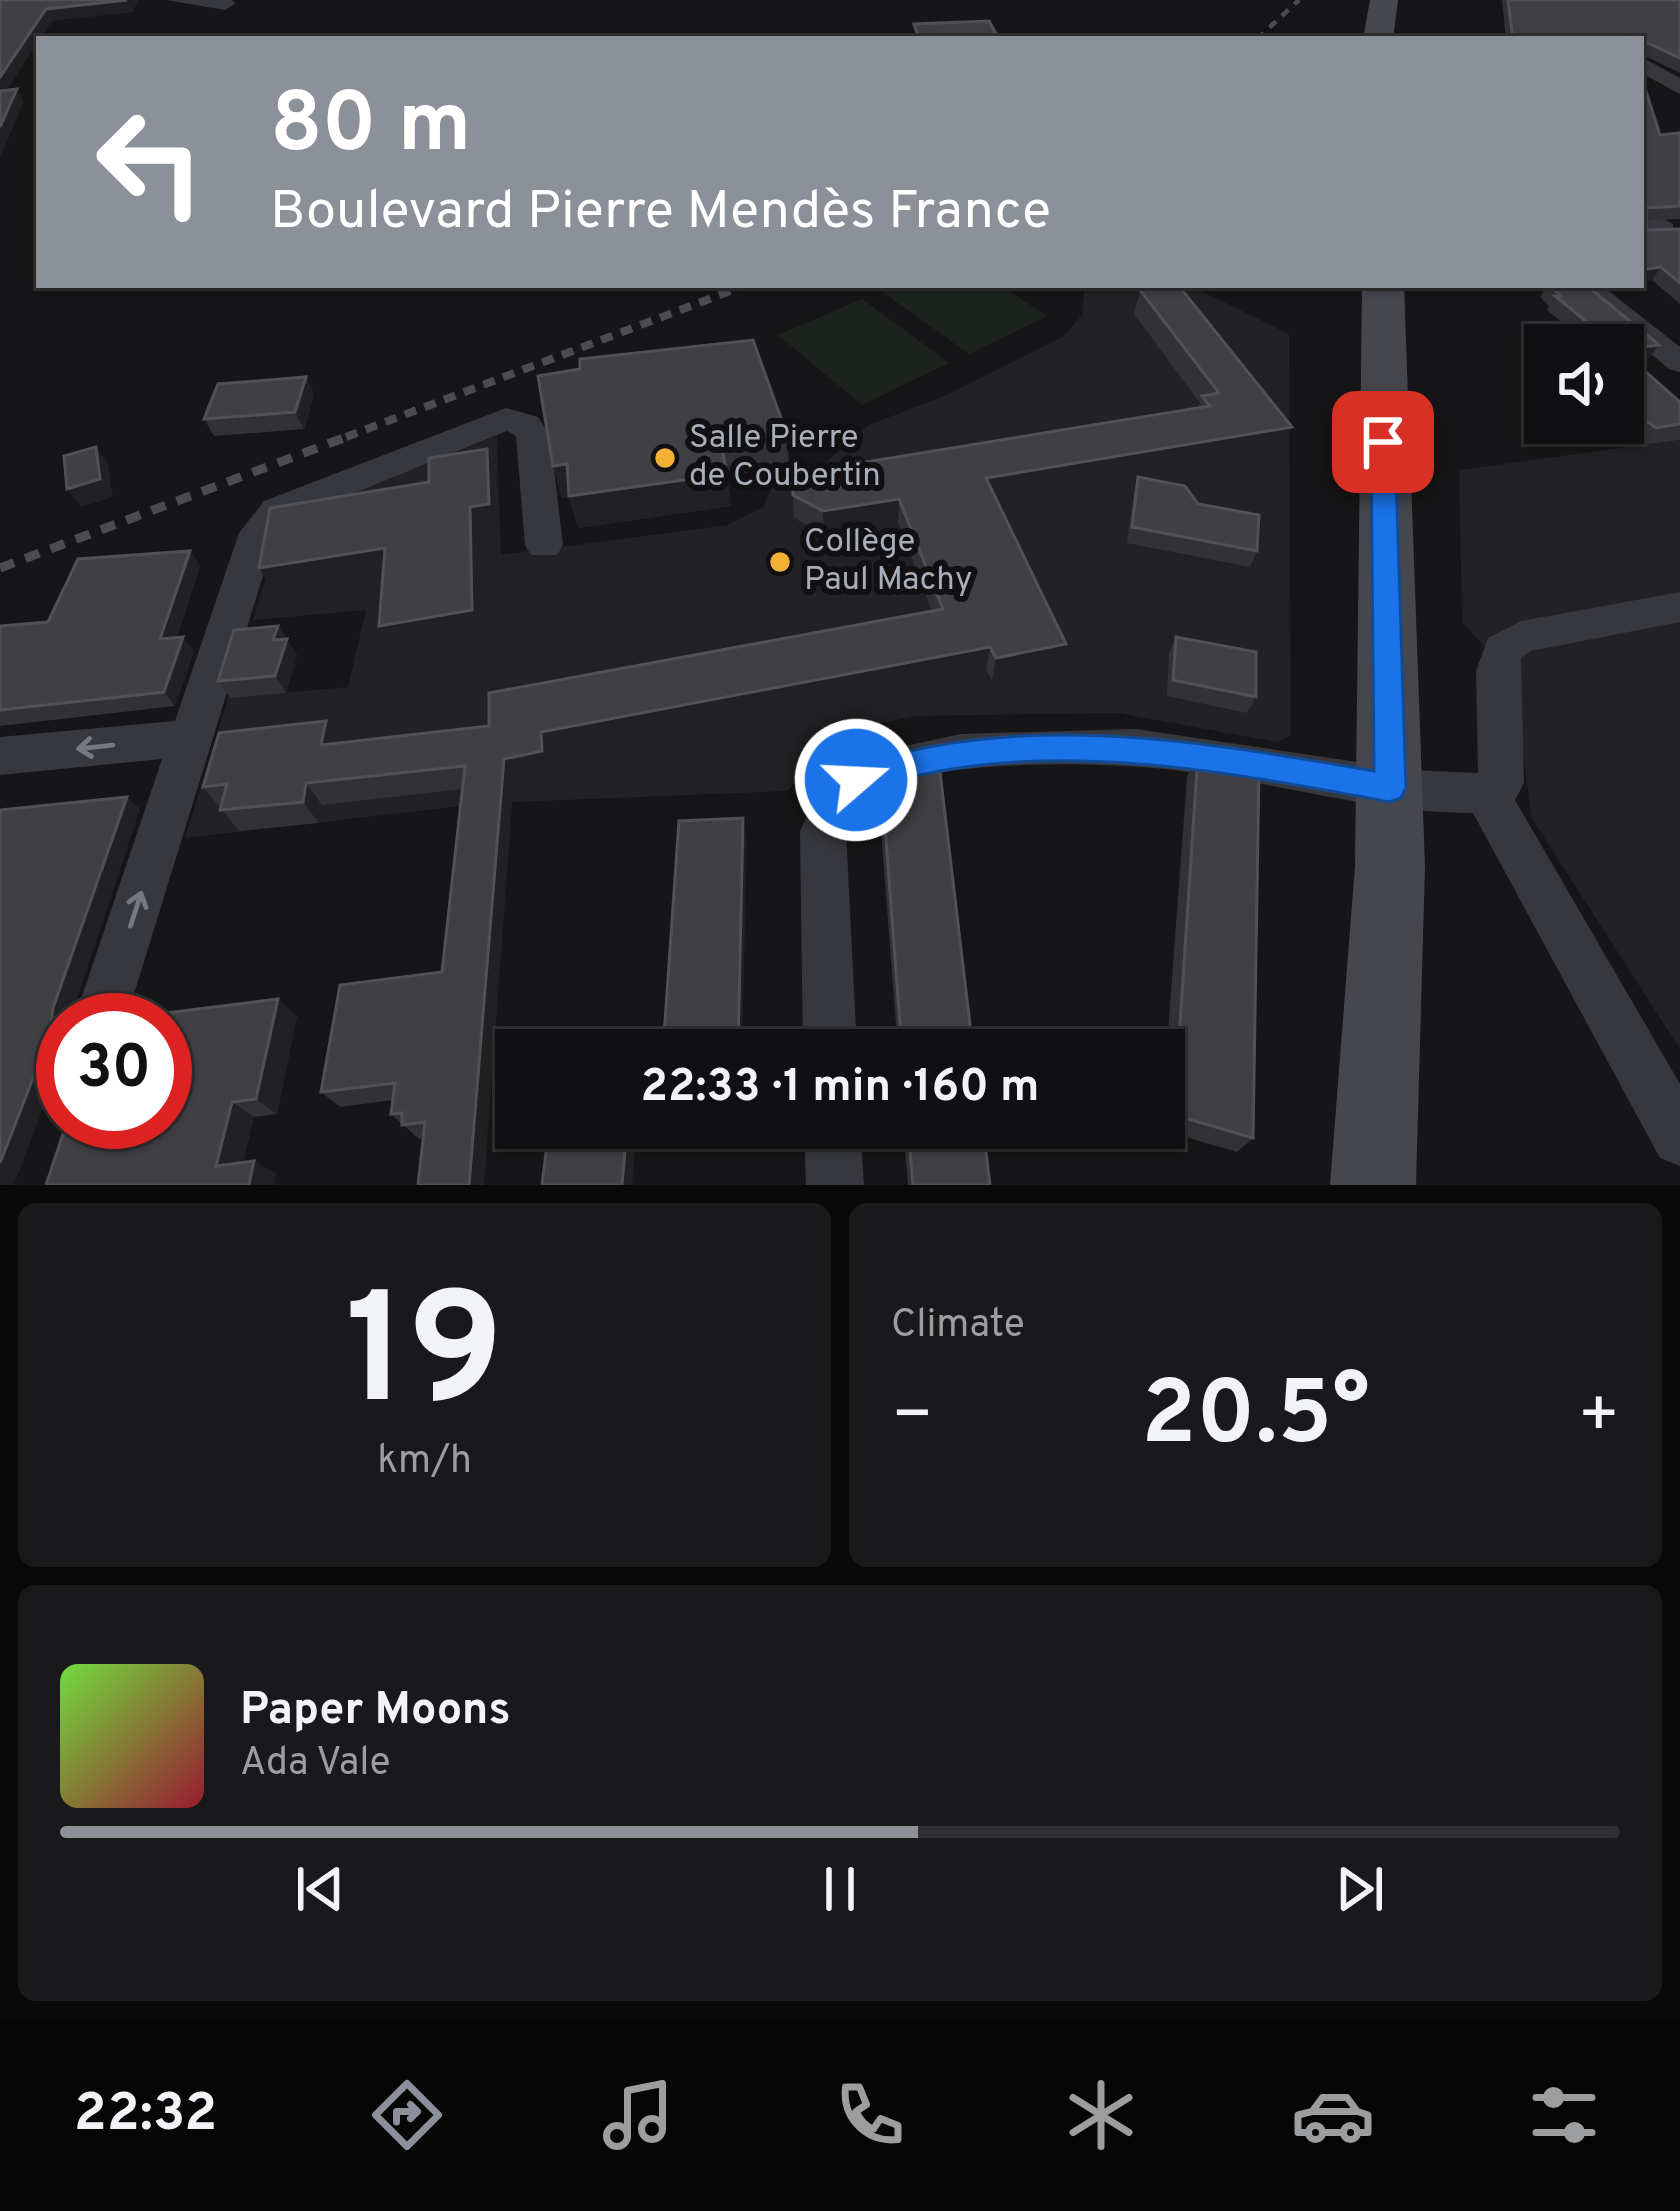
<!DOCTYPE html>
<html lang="en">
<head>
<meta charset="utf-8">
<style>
	:root { --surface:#101012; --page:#19191b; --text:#f1f3f6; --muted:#9c9d9f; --line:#303032; --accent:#8c9099 }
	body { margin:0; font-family:Overpass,sans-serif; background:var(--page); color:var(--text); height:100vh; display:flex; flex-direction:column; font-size:45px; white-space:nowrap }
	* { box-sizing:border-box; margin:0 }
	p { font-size:39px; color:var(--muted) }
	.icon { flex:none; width:66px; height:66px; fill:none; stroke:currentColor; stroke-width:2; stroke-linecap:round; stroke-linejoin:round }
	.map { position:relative; height:1185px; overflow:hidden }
	.side { display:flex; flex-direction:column; gap:18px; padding:18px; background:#09090a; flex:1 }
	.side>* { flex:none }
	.guide { position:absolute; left:36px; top:36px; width:1608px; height:252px; border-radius:0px; box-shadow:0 3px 9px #0004,0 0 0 3px var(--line); background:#8c9099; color:#fff; overflow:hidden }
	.tools { position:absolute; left:1524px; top:324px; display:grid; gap:24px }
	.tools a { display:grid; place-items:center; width:120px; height:120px; border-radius:0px; background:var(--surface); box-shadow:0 3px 9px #0004,0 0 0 3px var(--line); font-size:60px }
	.speed { position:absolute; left:36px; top:993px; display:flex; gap:24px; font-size:60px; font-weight:700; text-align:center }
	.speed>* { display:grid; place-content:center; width:156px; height:156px; border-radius:50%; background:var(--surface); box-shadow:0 3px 9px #0004,0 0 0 3px var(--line); line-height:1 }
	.speed .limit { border:18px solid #d22; background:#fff; color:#111 }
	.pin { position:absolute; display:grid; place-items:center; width:102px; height:102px; color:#fff; margin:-51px; border-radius:24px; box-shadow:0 6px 18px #0006 }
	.me { position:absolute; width:132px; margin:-66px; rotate:71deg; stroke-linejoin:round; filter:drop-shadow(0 0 9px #0008) }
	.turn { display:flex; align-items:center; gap:42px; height:252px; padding:0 36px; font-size:54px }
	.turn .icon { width:156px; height:156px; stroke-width:2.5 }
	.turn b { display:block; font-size:84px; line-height:102px }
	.big { font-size:90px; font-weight:700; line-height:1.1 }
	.side .widget { flex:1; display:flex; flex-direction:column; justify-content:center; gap:18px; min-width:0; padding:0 42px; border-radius:18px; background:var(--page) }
	.side .dial { align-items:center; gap:0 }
	.dial b { font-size:156px; line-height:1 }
	.song { display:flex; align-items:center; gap:36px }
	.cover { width:144px; height:144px; border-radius:18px; background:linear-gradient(135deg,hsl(100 70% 55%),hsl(350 70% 35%)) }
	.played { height:12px; border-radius:6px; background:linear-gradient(90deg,var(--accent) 55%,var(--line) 55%) }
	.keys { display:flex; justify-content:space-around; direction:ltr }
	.heat { display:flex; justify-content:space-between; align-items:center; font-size:66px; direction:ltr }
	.side .tiles { flex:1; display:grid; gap:18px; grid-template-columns:1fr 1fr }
	.widget:last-child { grid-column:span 2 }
	.trip { position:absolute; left:495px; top:1029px; width:690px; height:120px; border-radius:0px; background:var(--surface); box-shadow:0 3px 9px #0004,0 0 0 3px var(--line); font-weight:700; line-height:120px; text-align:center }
	.tab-bar { display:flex; height:192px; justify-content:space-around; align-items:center; background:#060607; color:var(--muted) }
	.tab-bar .icon { width:84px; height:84px }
	.tab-bar .active { color:var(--accent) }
	.tab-bar b { font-size:54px; color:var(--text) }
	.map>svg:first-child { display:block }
</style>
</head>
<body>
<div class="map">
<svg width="1680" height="1185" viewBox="0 0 1680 1185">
	<rect width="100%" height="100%" fill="#161618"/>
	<!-- built -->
	<g fill="#222225">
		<polygon points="1199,290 1289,334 1291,736 1276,742 1118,713 914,716 874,725 833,744 787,791 488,803 185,838 228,698 348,687 366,610 253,620 281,528 299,513 497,436 501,555 728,525 763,507 775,481 812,474 869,425 946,395 1063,337 1082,315 1084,291"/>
		<polygon points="1680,440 1680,1049 1531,817 1515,680 1462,622 1459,470"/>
	</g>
	<!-- green -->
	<g fill="#1c231d">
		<polygon points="895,285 1000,285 1047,316 969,354 881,291"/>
		<polygon points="862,299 949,363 862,405 778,335"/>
	</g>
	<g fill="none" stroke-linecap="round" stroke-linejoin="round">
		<!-- street -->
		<g fill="#37383d" fill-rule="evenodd">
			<polygon points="166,0 232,0 235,4 225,10"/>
			<polygon points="1641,57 1680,78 1680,94 1641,73"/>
			<polygon points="1641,207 1673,224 1673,236 1653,236 1641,227"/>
			<polygon points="1569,285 1601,285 1680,347 1680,372 1669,369"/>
			<polygon points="506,408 538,417 550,436 563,545 557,555 531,555 525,545 516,436 507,431 290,519 275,537 126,1020 74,1020 162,759 0,775 0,737 175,721 239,533 264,501"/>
			<path d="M 1680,592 L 1680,622 L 1531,651 L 1521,658 L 1524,783 L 1515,800 L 1680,1084 L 1680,1166 L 1660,1158 L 1473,813 C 1371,813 1273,781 1173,770 C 1106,762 927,757 872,794 C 859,803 851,816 846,831 L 857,1050 L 803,1050 L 800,831 L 824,781 L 868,754 L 961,734 L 1136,729 L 1411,770 L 1478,773 L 1476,671 L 1488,638 L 1521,621 Z"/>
			<polygon points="804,1128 860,1128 864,1185 806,1185"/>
		</g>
		<!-- secondary -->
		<g fill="#45474d" fill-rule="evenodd">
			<polygon points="1370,0 1398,0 1393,39 1363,39"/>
			<polygon points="1362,285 1404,285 1425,866 1416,1185 1330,1185 1355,866"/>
		</g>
		<!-- rail-far2 -->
		<polyline stroke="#4a4c52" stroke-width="4.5" stroke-dasharray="9 8" stroke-linecap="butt" points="1257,39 1299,0"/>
		<!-- rail-far1 -->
		<polyline stroke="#4a4c52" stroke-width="8" stroke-dasharray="12 9" stroke-linecap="butt" points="346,437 746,285"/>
		<!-- rail -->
		<polyline stroke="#4a4c52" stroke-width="9" stroke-dasharray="15 12" stroke-linecap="butt" points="0,568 354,434"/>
	</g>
	<!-- wall -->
	<g fill="#323236">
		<polygon points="1502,0 1680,0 1680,73 1641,54 1641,39 1506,39"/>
		<polygon points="1641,76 1660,135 1680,133 1680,219 1646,220 1646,230 1680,229 1680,304 1652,280 1641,282"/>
		<polygon points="1541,285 1586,285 1659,345 1649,358 1633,361 1680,402 1680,440 1642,445 1612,423 1623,423 1623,345 1589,345 1547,310 1549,306 1540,297 1545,289"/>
		<polygon points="1140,290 1292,427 1282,451 996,499 1060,667 992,681 986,670 550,755 551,773 514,780 424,1138 419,1139 391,1114 393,1100 340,1107 321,1092 442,972 463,789 322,805 319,823 239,831 203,787 341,743 489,726 932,611 898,522 824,535 794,518 792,474 1198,408 1200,403 1134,314"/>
		<polygon points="306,377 314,394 304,429 214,436 204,419"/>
		<polygon points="787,435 789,467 727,475 731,506 578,528 569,497 562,498 553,466"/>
		<polygon points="1138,477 1198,504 1257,551 1250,567 1127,543 1134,494"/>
		<polygon points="190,551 200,566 177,637 194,651 175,706 0,726 0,626 48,622"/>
		<polygon points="278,626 297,655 286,693 230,698 218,681"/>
		<polygon points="1176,637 1256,697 1247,713 1167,696 1169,654"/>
		<polygon points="1198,754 1253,1138 1237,1152 1161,1130 1161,1128 1164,1128 1164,1086 1187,777"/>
		<polygon points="881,774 973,1050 898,1050 879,804"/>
		<polygon points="297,1016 277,1114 254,1117 243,1163 254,1161 276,1174 46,1185"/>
		<polygon points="903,1128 983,1128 990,1185 908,1185"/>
	</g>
	<!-- shaded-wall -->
	<g fill="#212124">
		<polygon points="127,0 138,0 133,12 52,21 0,100 0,77 46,9"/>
		<polygon points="17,89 24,101 0,158 0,127"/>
		<polygon points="1661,267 1652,280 1641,282 1641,270"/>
		<polygon points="1659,345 1649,358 1623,362 1623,350"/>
		<polygon points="306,377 314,394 304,429 295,412"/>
		<polygon points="1292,427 1282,451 983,502 986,478"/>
		<polygon points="96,447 108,464 113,497 81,507 67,489"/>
		<polygon points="487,449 498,480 500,535 482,538 484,640 395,656 379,626 470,507"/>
		<polygon points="567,464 727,474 731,506 578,528 569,497 562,498 553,466"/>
		<polygon points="899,499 898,522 824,535 823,511"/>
		<polygon points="385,548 400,579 278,599 259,568"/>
		<polygon points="190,551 200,566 172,653 160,639"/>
		<polygon points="278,626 297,655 286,693 275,676 273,640"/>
		<polygon points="183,637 194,651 175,706 164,692"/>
		<polygon points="1066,644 1060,667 992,681 996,658"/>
		<polygon points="990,647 986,670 550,755 551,773 514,780 484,1185 469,1185 504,759 541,732"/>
		<polygon points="326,721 341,743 321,745"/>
		<polygon points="306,783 322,805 319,823 303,802"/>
		<polygon points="127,797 140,809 70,1020 63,1020 63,1055 14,1185 0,1185 0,1163"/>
		<polygon points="743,818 747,840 742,1050 738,1050"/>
		<polygon points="278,999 297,1016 277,1114 256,1099"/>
		<polygon points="232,1102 254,1117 239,1178 216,1166"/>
		<polygon points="627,1128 637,1128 632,1185 622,1185"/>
		<polygon points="254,1161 276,1174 274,1185 249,1185"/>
	</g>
	<!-- building -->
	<g fill="#3f3f44" stroke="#4f5156" stroke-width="3">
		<polygon points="0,0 127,0 46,9 0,77"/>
		<polygon points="1508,0 1680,0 1680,58 1628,34 1629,39 1513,39"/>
		<polygon points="989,21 999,39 919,39 914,24"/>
		<polygon points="1641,76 1660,135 1680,133 1680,206 1646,208 1646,230 1680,229 1680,283 1661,267 1641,270"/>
		<polygon points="17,89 0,127 0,91"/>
		<polygon points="1178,285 1292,427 986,478 1066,644 996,658 990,647 541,732 542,751 504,759 469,1185 418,1185 425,1122 402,1125 402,1113 391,1114 395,1083 321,1092 340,985 442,972 465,766 306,783 303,802 220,810 227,784 203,787 219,733 326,721 321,745 489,726 489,693 943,609 899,499 823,511 793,495 792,474 1210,406 1202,396 1219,393 1140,290"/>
		<polygon points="1549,285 1586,285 1659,345 1623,350 1623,345 1615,345 1555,296 1561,296"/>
		<polygon points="753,340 787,435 721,443 727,474 569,496 567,464 553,466 538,376 580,369 580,359"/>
		<polygon points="1623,352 1680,402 1680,424 1656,428 1623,404"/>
		<polygon points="306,377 295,412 204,419 218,384"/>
		<polygon points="96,447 100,479 67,489 64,456"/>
		<polygon points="487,449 489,504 470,507 472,610 379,626 385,548 259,568 270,508 429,482 429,458"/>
		<polygon points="1138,477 1185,486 1198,504 1259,515 1257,551 1132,527"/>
		<polygon points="190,551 160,639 183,637 164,692 0,710 0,626 48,622 78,559"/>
		<polygon points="278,626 273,640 287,639 275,676 218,681 234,630"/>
		<polygon points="1176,637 1256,652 1256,697 1173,680"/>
		<polygon points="1198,754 1259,768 1253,1138 1174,1115"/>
		<polygon points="940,772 973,1050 902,1050 881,774"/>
		<polygon points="127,797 53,1008 50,1035 0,1163 0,810"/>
		<polygon points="743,818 738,1050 663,1050 679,821"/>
		<polygon points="278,999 256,1099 232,1102 216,1166 254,1161 249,1185 46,1185 67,1122 165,1122 165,1020 110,1020"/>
		<polygon points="549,1128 627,1128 622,1185 542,1185"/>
		<polygon points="908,1128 983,1128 990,1185 913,1185"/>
	</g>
	<!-- one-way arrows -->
	<defs><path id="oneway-shaft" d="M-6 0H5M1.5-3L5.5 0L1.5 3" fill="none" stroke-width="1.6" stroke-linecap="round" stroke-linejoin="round" transform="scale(3)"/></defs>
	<g stroke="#757881">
		<use href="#oneway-shaft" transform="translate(95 747) rotate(174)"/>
		<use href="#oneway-shaft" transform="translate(136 909) rotate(-72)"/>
	</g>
	<!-- route -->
	<path fill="#1a73e8" stroke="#114b97" stroke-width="3" d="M 1383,434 L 1395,442 L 1406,788 L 1401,798 L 1390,802 C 1217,770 1027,732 856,793 L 845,789 L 841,780 L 845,770 C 1015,708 1201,741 1374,771 L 1371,442 Z"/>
	<!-- markers -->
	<g fill="#f2b134" stroke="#111113" stroke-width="4.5">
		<circle cx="665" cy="458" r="12"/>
		<circle cx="780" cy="562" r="12"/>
	</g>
	<g text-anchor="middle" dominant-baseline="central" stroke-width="12" stroke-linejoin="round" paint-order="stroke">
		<!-- poi labels -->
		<g font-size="33" fill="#a8adb8" stroke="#111113" text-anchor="start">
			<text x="689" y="439">Salle Pierre<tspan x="689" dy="38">de Coubertin</tspan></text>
			<text x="804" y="543">Collège<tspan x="804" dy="38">Paul Machy</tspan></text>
		</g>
	</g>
</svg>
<div class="tools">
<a><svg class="icon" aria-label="sound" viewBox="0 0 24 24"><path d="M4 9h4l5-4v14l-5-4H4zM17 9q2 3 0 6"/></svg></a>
</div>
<div class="speed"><div class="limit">30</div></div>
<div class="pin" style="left:1383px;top:442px;background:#d93025"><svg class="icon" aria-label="arrive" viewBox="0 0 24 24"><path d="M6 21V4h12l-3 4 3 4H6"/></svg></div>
<svg class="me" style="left:856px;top:780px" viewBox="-20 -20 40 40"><circle r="17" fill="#1a73e8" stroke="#fff" stroke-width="3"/><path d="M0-11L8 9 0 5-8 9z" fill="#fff"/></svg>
<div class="trip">22:33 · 1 min · 160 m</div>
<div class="guide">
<div class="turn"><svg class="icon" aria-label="left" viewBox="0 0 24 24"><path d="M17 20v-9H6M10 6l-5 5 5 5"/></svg><div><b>80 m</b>Boulevard Pierre Mendès France</div></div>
</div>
</div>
<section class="side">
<div class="tiles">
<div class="widget dial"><b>19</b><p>km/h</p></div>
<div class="widget"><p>Climate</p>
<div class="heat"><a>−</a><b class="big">20.5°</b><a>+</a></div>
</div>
<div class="widget">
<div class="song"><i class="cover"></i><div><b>Paper Moons</b><p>Ada Vale</p></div></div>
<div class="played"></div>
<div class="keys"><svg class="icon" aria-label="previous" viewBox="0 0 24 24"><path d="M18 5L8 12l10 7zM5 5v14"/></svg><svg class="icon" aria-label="pause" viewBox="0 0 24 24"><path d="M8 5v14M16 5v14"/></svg><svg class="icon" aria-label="next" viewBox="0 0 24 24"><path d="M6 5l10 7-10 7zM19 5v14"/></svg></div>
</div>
</div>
</section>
<nav class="tab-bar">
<b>22:32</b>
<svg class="icon active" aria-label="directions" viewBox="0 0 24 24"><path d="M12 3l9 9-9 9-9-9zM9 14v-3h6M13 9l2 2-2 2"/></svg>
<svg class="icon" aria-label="music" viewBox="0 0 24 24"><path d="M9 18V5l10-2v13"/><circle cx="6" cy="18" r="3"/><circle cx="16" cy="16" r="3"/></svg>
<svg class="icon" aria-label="phone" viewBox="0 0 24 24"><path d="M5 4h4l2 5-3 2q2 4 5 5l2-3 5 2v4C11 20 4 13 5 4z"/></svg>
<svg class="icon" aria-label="climate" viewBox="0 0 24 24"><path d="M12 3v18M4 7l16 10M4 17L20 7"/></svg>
<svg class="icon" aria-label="car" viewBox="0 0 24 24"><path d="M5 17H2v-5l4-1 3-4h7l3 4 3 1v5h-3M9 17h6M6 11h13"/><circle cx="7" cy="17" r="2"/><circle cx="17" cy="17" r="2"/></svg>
<svg class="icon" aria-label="filters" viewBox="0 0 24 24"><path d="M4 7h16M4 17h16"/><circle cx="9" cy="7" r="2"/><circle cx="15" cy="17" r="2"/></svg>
</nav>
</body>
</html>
